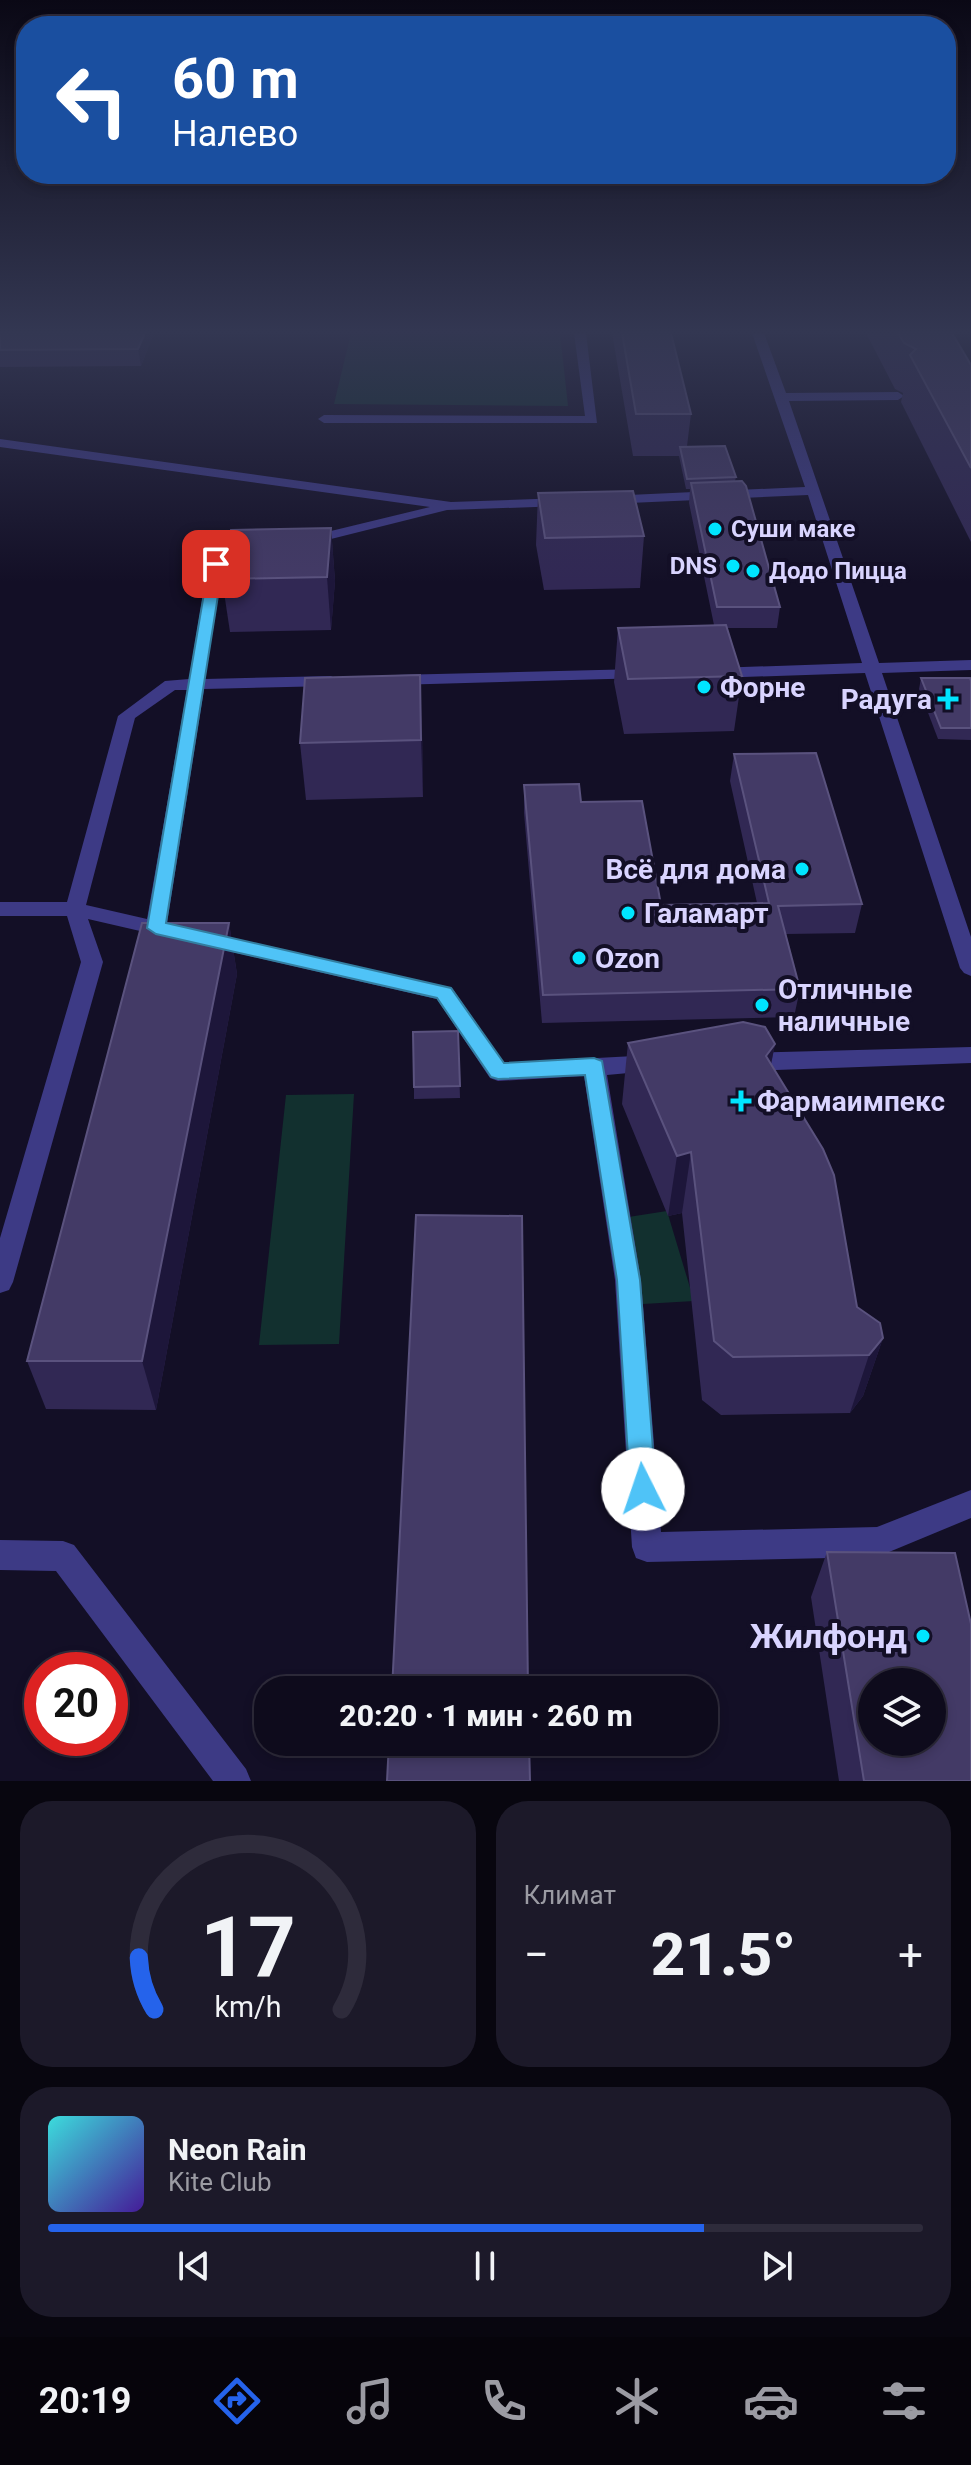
<!DOCTYPE html>
<html lang="ru">
<head>
<meta charset="utf-8">
<style>
	:root { --surface:#0e0b1c; --page:#1c1929; --text:#f1f3f6; --muted:#9b9ba3; --line:#2e2b3b; --accent:#2563eb }
	body { margin:0; font-family:Roboto,sans-serif; background:var(--page); color:var(--text); height:100vh; display:flex; flex-direction:column; font-size:30px; white-space:nowrap }
	* { box-sizing:border-box; margin:0 }
	p { font-size:26px; color:var(--muted) }
	.icon { flex:none; width:44px; height:44px; fill:none; stroke:currentColor; stroke-width:2; stroke-linecap:round; stroke-linejoin:round }
	.map { position:relative; height:1781px; overflow:hidden }
	.drawer { display:flex; flex-direction:column; gap:20px; padding:20px; background:#08060f; flex:1 }
	.drawer>* { flex:none }
	.guide { position:absolute; left:16px; top:16px; width:940px; height:168px; border-radius:32px; box-shadow:0 4px 12px #0003,0 0 0 2px var(--line); background:#1a4fa0; color:#fff; overflow:hidden }
	.buttons { position:absolute; left:858px; top:1668px; display:grid; gap:16px }
	.buttons a { display:grid; place-items:center; width:88px; height:88px; border-radius:50%; background:var(--surface); box-shadow:0 4px 12px #0003,0 0 0 2px var(--line); font-size:40px }
	.speed { position:absolute; left:24px; top:1652px; display:flex; gap:16px; font-size:40px; font-weight:700; text-align:center }
	.speed>* { display:grid; place-content:center; width:104px; height:104px; border-radius:50%; background:var(--surface); box-shadow:0 4px 12px #0003,0 0 0 2px var(--line); line-height:1 }
	.speed .limit { border:12px solid #d22; background:#fff; color:#111 }
	.pin { position:absolute; display:grid; place-items:center; width:68px; height:68px; color:#fff; margin:-34px; border-radius:16px; box-shadow:0 4px 12px #0006 }
	.me { position:absolute; width:88px; margin:-44px; rotate:356deg; stroke-linejoin:round; filter:drop-shadow(0 0 6px #0008) }
	.turn { display:flex; align-items:center; gap:28px; height:168px; padding:0 24px; font-size:36px }
	.turn .icon { width:104px; height:104px; stroke-width:2.5 }
	.turn b { display:block; font-size:56px; line-height:68px }
	.big { font-size:60px; font-weight:800; line-height:1.1 }
	.drawer .card { flex:1; display:flex; flex-direction:column; justify-content:center; gap:12px; min-width:0; padding:0 28px; border-radius:32px; background:var(--page) }
	.drawer .dial { align-items:center; gap:0 }
	.dial svg { height:208px; overflow:visible; fill:none; stroke:var(--line); stroke-width:7; stroke-linecap:round; text-anchor:middle }
	.dial text { fill:var(--text); stroke:none }
	.song { display:flex; align-items:center; gap:24px }
	.cover { width:96px; height:96px; border-radius:12px; background:linear-gradient(135deg,hsl(180 70% 55%),hsl(260 70% 35%)) }
	.played { height:8px; border-radius:4px; background:linear-gradient(90deg,var(--accent) 75%,var(--line) 75%) }
	.keys { display:flex; justify-content:space-around; direction:ltr }
	.heat { display:flex; justify-content:space-between; align-items:center; font-size:44px; direction:ltr }
	.drawer .tiles { flex:1; display:grid; gap:20px; grid-template-columns:1fr 1fr }
	.card:last-child { grid-column:span 2 }
	.trip { position:absolute; left:254px; top:1676px; width:464px; height:80px; border-radius:32px; background:var(--surface); box-shadow:0 4px 12px #0003,0 0 0 2px var(--line); font-weight:800; line-height:80px; text-align:center }
	.tab-bar { display:flex; height:128px; justify-content:space-around; align-items:center; background:#06040b; color:var(--muted) }
	.tab-bar .icon { width:56px; height:56px }
	.tab-bar .selected { color:var(--accent) }
	.tab-bar b { font-size:36px; color:var(--text) }
	.map>svg:first-child { display:block }
</style>
</head>
<body>
<div class="map">
<svg width="971" height="1781" viewBox="0 0 971 1781">
	<rect width="100%" height="100%" fill="#130f26"/>
	<!-- green -->
	<g fill="#12302f">
		<polygon points="351,333 560,333 568,406 334,404"/>
		<polygon points="354,1094 339,1344 259,1345 286,1095"/>
		<polygon points="667,1211 694,1301 626,1305 609,1220"/>
	</g>
	<g fill="none" stroke-linecap="round" stroke-linejoin="round">
		<!-- minor -->
		<g fill="#3d3a85" fill-rule="evenodd">
			<polygon points="574,333 586,333 597,423 324,423 318,419 324,415 585,416"/>
			<polygon points="752,333 764,333 786,393 898,392 904,396 898,400 789,401 879,663 971,660 971,670 882,673 971,937 971,976 964,973 960,968 865,673 715,678 707,673 715,668 862,663 808,495 607,504 600,500 607,496 805,487"/>
			<polygon points="0,439 451,502 563,498 570,502 563,506 447,510 307,545 302,544 302,538 430,507 0,447"/>
			<path d="M 249,552 L 256,556 L 254,559 L 223,567 L 205,679 L 331,676 L 339,681 L 331,686 L 204,689 L 167,923 L 176,930 L 173,935 L 166,937 L 88,919 L 103,962 L 13,1282 L 9,1290 L 0,1293 L 0,1238 L 81,962 L 67,916 L 0,916 L 0,902 L 67,902 L 118,716 L 165,681 L 189,679 L 208,564 L 211,561 ZM 175,690 L 187,690 L 147,919 L 86,905 L 135,718 Z"/>
			<polygon points="639,669 645,670 647,674 645,678 395,685 387,680 395,675"/>
			<polygon points="209,933 452,988 504,1063 653,1055 661,1058 664,1064 661,1070 607,1075 641,1280 661,1532 877,1527 971,1490 971,1518 877,1557 647,1562 636,1558 632,1547 615,1280 584,1076 498,1081 490,1078 437,999 202,945 199,940 202,935"/>
			<polygon points="971,1047 971,1063 745,1071 737,1068 734,1062 737,1056 745,1053"/>
			<polygon points="0,1540 63,1541 74,1545 246,1769 251,1781 213,1781 56,1571 0,1570"/>
		</g>
	</g>
	<!-- wall -->
	<g fill="#312854">
		<polygon points="0,333 154,333 141,366 0,367"/>
		<polygon points="612,333 671,333 691,414 687,446 736,477 735,481 780,607 777,628 727,628 742,676 734,731 624,734 614,682 618,628 714,625 689,503 690,489 686,489 679,456 633,456"/>
		<polygon points="866,333 952,333 971,365 971,542 901,402 903,393 895,389"/>
		<polygon points="538,493 644,536 640,588 544,590 536,545"/>
		<polygon points="331,528 335,581 331,630 230,632 222,579"/>
		<polygon points="921,678 971,681 971,740 938,739 919,689"/>
		<polygon points="422,731 423,797 306,800 300,743"/>
		<polygon points="734,754 862,904 855,933 786,934 800,989 794,1017 542,1023 524,813 524,785 581,802 661,905 757,903 730,781"/>
		<polygon points="229,923 237,974 156,1410 46,1409 27,1361"/>
		<polygon points="458,1031 460,1098 414,1099 414,1087"/>
		<polygon points="628,1043 775,1044 771,1064 857,1307 883,1338 863,1396 850,1413 721,1415 702,1400 682,1213 668,1216 622,1104"/>
		<polygon points="827,1552 971,1781 839,1781 811,1597"/>
	</g>
	<!-- shaded-wall -->
	<g fill="#1d163a">
		<polygon points="145,333 154,333 141,366 138,349"/>
		<polygon points="331,528 335,581 331,630 327,577"/>
		<polygon points="420,675 422,731 423,797 421,740"/>
		<polygon points="229,923 237,974 156,1410 142,1361"/>
		<polygon points="775,1044 763,1105 766,1056"/>
		<polygon points="691,1152 682,1213 668,1216 677,1156"/>
		<polygon points="883,1338 863,1396 850,1413 869,1355"/>
	</g>
	<!-- building -->
	<g fill="#433a66" stroke="#5a527e" stroke-width="2" fill-rule="evenodd">
		<polygon points="0,333 145,333 138,349 0,350"/>
		<polygon points="622,333 671,333 691,414 636,414"/>
		<polygon points="898,333 952,333 971,365 971,468 910,355 916,349 904,343"/>
		<polygon points="725,446 736,477 687,479 680,447"/>
		<polygon points="742,481 746,486 780,607 717,607 691,483"/>
		<polygon points="633,491 644,536 545,538 538,493"/>
		<polygon points="331,528 327,577 222,579 231,530"/>
		<polygon points="726,625 742,676 628,679 618,628"/>
		<polygon points="420,675 421,740 300,743 305,678"/>
		<polygon points="921,678 970,678 971,681 971,728 941,728"/>
		<polygon points="816,753 862,904 778,906 800,989 543,995 524,785 579,784 581,802 642,801 661,905 769,903 734,754"/>
		<polygon points="142,923 229,923 142,1361 27,1361"/>
		<polygon points="743,1022 765,1027 775,1044 766,1056 823,1149 834,1175 857,1307 880,1323 883,1338 869,1355 733,1357 714,1341 691,1152 677,1156 628,1043"/>
		<polygon points="458,1031 460,1086 414,1087 413,1032"/>
		<polygon points="416,1215 522,1216 528,1690 392,1690"/>
		<path d="M 827,1552 L 955,1553 L 971,1624 L 971,1781 L 864,1781 ZM 872,1682 L 932,1682 L 932,1742 L 872,1742 Z"/>
		<polygon points="389,1742 529,1742 530,1781 387,1781"/>
	</g>
	<!-- sky -->
	<linearGradient id="sky" x2="0" y2="1"><stop stop-color="#0a0815"/><stop offset="0.57" stop-color="#333752"/><stop offset="1" stop-color="#333752" stop-opacity="0"/></linearGradient>
	<rect width="971" height="582" fill="url(#sky)"/>
	<!-- route -->
	<polygon fill="#4fc3f7" stroke="#337fa1" stroke-width="2" points="216,560 223,564 166,923 451,988 504,1063 594,1058 602,1061 640,1280 656,1489 652,1498 643,1502 633,1498 630,1489 617,1280 585,1075 498,1079 491,1077 437,998 156,934 147,928 209,564"/>
	<!-- markers -->
	<g fill="#00e5ff" stroke="#130f26" stroke-width="3">
		<circle cx="715" cy="529" r="8"/>
		<circle cx="733" cy="566" r="8"/>
		<circle cx="753" cy="571" r="8"/>
		<circle cx="704" cy="687" r="8"/>
		<path d="M944 687h8v8h8v8h-8v8h-8v-8h-8v-8h8z"/>
		<circle cx="802" cy="869" r="8"/>
		<circle cx="628" cy="913" r="8"/>
		<circle cx="579" cy="958" r="8"/>
		<circle cx="762" cy="1005" r="8"/>
		<path d="M737 1089h8v8h8v8h-8v8h-8v-8h-8v-8h8z"/>
		<circle cx="923" cy="1636" r="8"/>
	</g>
	<g text-anchor="middle" dominant-baseline="central" stroke-width="8" stroke-linejoin="round" paint-order="stroke">
		<!-- far-poi labels -->
		<g font-size="24" font-weight="bold" fill="#d9d4ff" stroke="#130f26" text-anchor="start">
			<text x="731" y="529">Суши маке</text>
			<text x="717" y="566" text-anchor="end">DNS</text>
			<text x="769" y="571">Додо Пицца</text>
		</g>
		<!-- poi labels -->
		<g font-size="28" font-weight="bold" fill="#d9d4ff" stroke="#130f26" text-anchor="start">
			<text x="720" y="687">Форне</text>
			<text x="932" y="699" text-anchor="end">Радуга</text>
			<text x="786" y="869" text-anchor="end">Всё для дома</text>
			<text x="644" y="913">Галамарт</text>
			<text x="595" y="958">Ozon</text>
			<text x="778" y="989">Отличные<tspan x="778" dy="32">наличные</tspan></text>
			<text x="757" y="1101">Фармаимпекс</text>
		</g>
		<!-- near-poi labels -->
		<g font-size="34" font-weight="bold" fill="#d9d4ff" stroke="#130f26" text-anchor="end">
			<text x="907" y="1636">Жилфонд</text>
		</g>
	</g>
</svg>
<div class="buttons">
<a><svg class="icon" aria-label="layers" viewBox="0 0 24 24"><path d="M12 4l9 5-9 5-9-5zM3 14l9 5 9-5"/></svg></a>
</div>
<div class="speed"><div class="limit">20</div></div>
<div class="pin" style="left:216px;top:564px;background:#d93025"><svg class="icon" aria-label="arrive" viewBox="0 0 24 24"><path d="M6 21V4h12l-3 4 3 4H6"/></svg></div>
<svg class="me" style="left:643px;top:1489px" viewBox="-20 -20 40 40"><circle r="19" fill="#fff"/><path d="M0-13L10 11 0 6-10 11z" fill="#4fc3f7"/></svg>
<div class="trip">20:20 · 1 мин · 260 m</div>
<div class="guide">
<div class="turn"><svg class="icon" aria-label="left" viewBox="0 0 24 24"><path d="M17 20v-9H6M10 6l-5 5 5 5"/></svg><div><b>60 m</b>Налево</div></div>
</div>
</div>
<section class="drawer">
<div class="tiles">
<div class="card dial"><svg viewBox="0 0 100 80">
<path d="M14 69A42 42 0 1 1 86 69"/>
<path d="M14 69A42 42 0 0 1 8 49" stroke="#2563eb"/>
<text x="50" y="56" font-size="32" font-weight="700">17</text>
<text x="50" y="72" font-size="11">km/h</text>
</svg></div>
<div class="card"><p>Климат</p>
<div class="heat"><a>−</a><b class="big">21.5°</b><a>+</a></div>
</div>
<div class="card">
<div class="song"><i class="cover"></i><div><b>Neon Rain</b><p>Kite Club</p></div></div>
<div class="played"></div>
<div class="keys"><svg class="icon" aria-label="previous" viewBox="0 0 24 24"><path d="M18 5L8 12l10 7zM5 5v14"/></svg><svg class="icon" aria-label="pause" viewBox="0 0 24 24"><path d="M8 5v14M16 5v14"/></svg><svg class="icon" aria-label="next" viewBox="0 0 24 24"><path d="M6 5l10 7-10 7zM19 5v14"/></svg></div>
</div>
</div>
</section>
<nav class="tab-bar">
<b>20:19</b>
<svg class="icon selected" aria-label="directions" viewBox="0 0 24 24"><path d="M12 3l9 9-9 9-9-9zM9 14v-3h6M13 9l2 2-2 2"/></svg>
<svg class="icon" aria-label="music" viewBox="0 0 24 24"><path d="M9 18V5l10-2v13"/><circle cx="6" cy="18" r="3"/><circle cx="16" cy="16" r="3"/></svg>
<svg class="icon" aria-label="phone" viewBox="0 0 24 24"><path d="M5 4h4l2 5-3 2q2 4 5 5l2-3 5 2v4C11 20 4 13 5 4z"/></svg>
<svg class="icon" aria-label="climate" viewBox="0 0 24 24"><path d="M12 3v18M4 7l16 10M4 17L20 7"/></svg>
<svg class="icon" aria-label="car" viewBox="0 0 24 24"><path d="M5 17H2v-5l4-1 3-4h7l3 4 3 1v5h-3M9 17h6M6 11h13"/><circle cx="7" cy="17" r="2"/><circle cx="17" cy="17" r="2"/></svg>
<svg class="icon" aria-label="filters" viewBox="0 0 24 24"><path d="M4 7h16M4 17h16"/><circle cx="9" cy="7" r="2"/><circle cx="15" cy="17" r="2"/></svg>
</nav>
</body>
</html>
